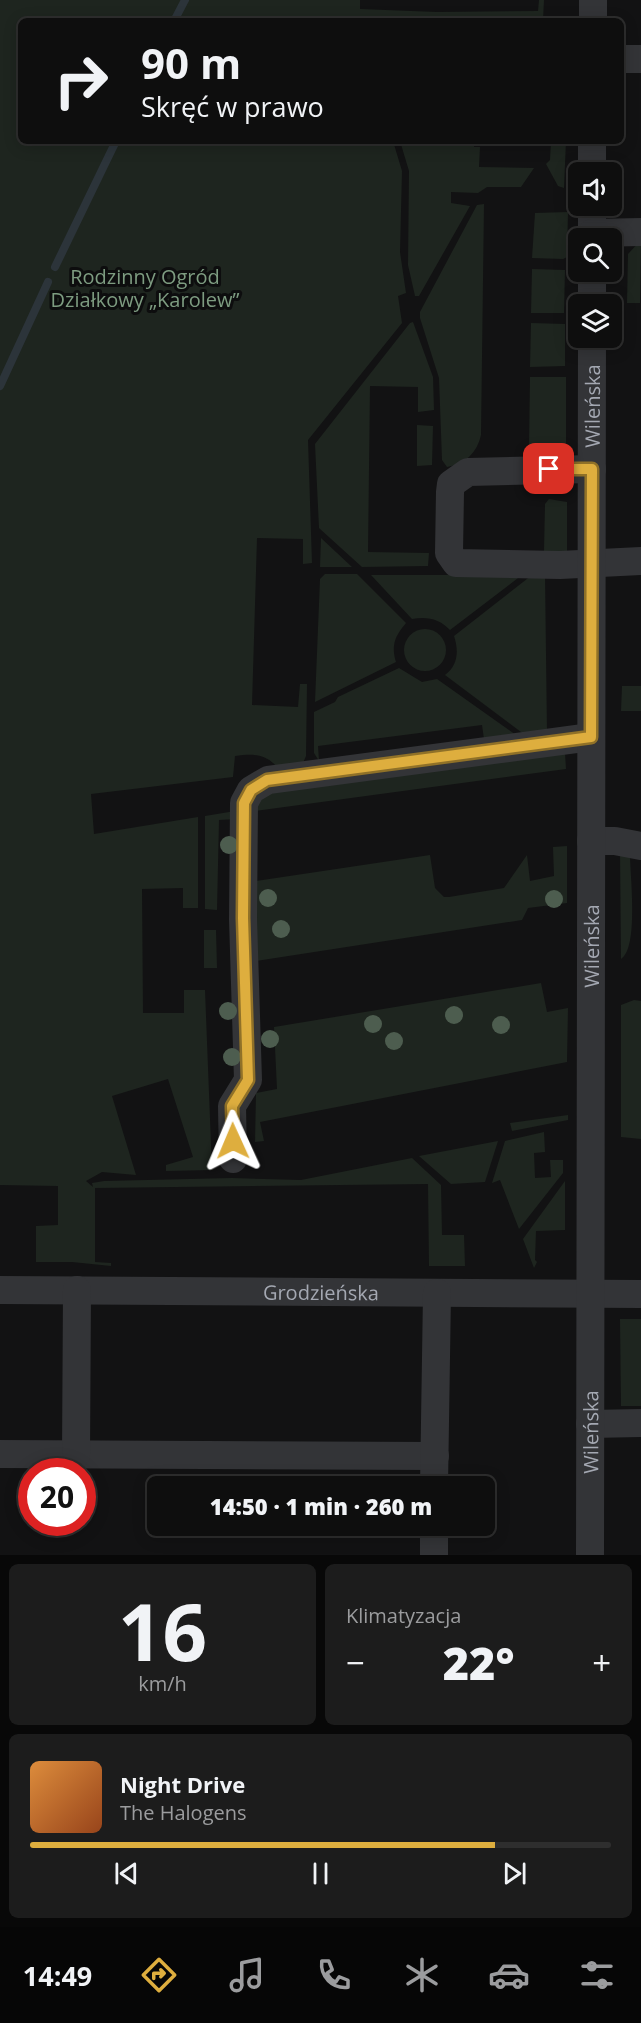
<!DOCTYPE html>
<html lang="pl">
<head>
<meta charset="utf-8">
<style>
	:root { --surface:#0e0e0e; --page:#1c1c1c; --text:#f1f3f6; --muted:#9b9c9e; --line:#2e2e2e; --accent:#deae3e }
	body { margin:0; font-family:"Open Sans",sans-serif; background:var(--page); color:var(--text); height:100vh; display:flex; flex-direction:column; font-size:22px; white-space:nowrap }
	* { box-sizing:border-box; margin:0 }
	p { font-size:20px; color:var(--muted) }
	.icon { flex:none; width:33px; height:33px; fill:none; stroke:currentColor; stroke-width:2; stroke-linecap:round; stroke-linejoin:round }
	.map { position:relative; height:1555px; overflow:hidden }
	.side { display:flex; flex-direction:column; gap:9px; padding:9px; background:#080808; flex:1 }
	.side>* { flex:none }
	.hud { position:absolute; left:18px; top:18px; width:606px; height:126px; border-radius:9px; box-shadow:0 3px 15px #0003,0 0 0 2px var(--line); background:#0e0e0e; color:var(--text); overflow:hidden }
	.controls { position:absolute; left:568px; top:162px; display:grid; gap:12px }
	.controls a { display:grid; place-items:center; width:54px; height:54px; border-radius:9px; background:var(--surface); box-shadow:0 3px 15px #0003,0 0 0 2px var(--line); font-size:30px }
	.speed { position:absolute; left:18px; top:1458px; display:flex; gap:12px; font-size:30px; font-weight:700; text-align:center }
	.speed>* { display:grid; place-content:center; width:78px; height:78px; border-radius:50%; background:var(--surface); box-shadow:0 3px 15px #0003,0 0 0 2px var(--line); line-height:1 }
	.speed .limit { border:9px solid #d22; background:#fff; color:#111 }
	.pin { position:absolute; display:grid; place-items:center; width:51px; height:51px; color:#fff; margin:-26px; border-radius:12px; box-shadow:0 3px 9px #0006 }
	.me { position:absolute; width:66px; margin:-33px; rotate:359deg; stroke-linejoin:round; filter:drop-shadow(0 0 4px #0008) }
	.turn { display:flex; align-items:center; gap:21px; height:126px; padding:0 24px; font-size:27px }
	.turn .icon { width:78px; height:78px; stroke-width:2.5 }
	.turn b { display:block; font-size:42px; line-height:51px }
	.big { font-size:45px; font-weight:800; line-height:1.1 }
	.side .tile { flex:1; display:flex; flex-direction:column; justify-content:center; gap:9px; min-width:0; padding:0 21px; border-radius:9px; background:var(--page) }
	.side .dial { align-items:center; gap:0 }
	.dial b { font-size:78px; line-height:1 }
	.song { display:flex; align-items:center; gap:18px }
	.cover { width:72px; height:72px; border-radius:9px; background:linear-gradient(135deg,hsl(30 70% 55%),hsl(20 70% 35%)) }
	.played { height:6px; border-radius:3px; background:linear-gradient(90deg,var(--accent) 80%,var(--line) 80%) }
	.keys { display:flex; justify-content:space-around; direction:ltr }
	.heat { display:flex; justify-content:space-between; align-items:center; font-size:33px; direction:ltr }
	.side .tiles { flex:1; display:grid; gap:9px; grid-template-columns:1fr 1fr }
	.tile:last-child { grid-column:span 2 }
	.trip { position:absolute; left:147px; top:1476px; width:348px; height:60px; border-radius:9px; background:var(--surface); box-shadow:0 3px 15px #0003,0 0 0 2px var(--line); font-weight:800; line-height:60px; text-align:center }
	.tabs { display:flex; height:96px; justify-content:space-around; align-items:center; background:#060606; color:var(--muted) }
	.tabs .icon { width:42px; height:42px }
	.tabs .on { color:var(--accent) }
	.tabs b { font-size:27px; color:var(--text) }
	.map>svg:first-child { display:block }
</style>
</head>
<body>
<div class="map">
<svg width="641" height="1555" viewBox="0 0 641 1555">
	<rect width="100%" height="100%" fill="#121213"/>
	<!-- green -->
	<g fill="#1e251f">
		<path d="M 0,0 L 360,0 L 360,9 L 437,12 L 538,11 L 539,0 L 544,0 L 543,20 L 21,21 L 21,141 L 393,141 L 402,171 L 400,252 L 406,293 L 398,296 L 402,323 L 308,440 L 312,563 L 303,564 L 303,539 L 257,538 L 252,705 L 298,707 L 300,684 L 307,684 L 306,756 L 303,763 L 277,767 C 265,753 252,754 235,756 L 233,777 L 91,794 L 94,834 L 198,817 L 198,908 L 183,908 L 183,888 L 142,889 L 143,1013 L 184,1013 L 184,990 L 205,990 L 212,1170 L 166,1171 L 166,1165 L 193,1157 L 168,1079 L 112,1096 L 136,1175 L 102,1172 L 86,1181 L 93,1187 L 92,1183 L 104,1181 L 232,1178 L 301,1180 L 412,1158 L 441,1185 L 442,1235 L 464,1235 L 465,1266 L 429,1266 L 428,1184 L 95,1188 L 95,1262 L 111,1263 L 111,1266 L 72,1262 L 36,1262 L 36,1226 L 58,1225 L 58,1186 L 0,1185 Z"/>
		<polygon points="400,141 474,141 474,147 480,147 479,167 534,168 521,187 487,187 478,193 451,192 451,203 470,206 419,296 415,296 408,265 409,171"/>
		<polygon points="551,141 566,141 564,188 558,186 546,164 550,160"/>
		<path d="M 484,204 L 481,435 C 477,453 465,464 447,467 L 442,460 L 439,378 L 420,318 L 420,312 L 477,205 Z"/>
		<polygon points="568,212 567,257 563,259 532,258 535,213"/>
		<polygon points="641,240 640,303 627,303 628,254"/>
		<polygon points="532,269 565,270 564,313 531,313"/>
		<polygon points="413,322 433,377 434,410 418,412 418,387 370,386 368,552 429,553 428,566 362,567 319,528 315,444 410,323"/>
		<polygon points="531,323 565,324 565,366 530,367"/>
		<polygon points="530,377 566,377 566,461 536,459 529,449"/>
		<polygon points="417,425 433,426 432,465 417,466"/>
		<polygon points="549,499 567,502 567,556 544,551 545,504"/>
		<polygon points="321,538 352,567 320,567"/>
		<path d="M 325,574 L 357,574 L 406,623 C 395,636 391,645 396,662 L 315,702 L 320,579 Z"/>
		<path d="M 545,574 L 547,733 L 525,735 L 445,675 C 458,665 459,651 454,636 L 532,575 Z"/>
		<path d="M 371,575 L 522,575 L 450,630 C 440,619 427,616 412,619 Z"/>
		<circle cx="425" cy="650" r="21"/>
		<polygon points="399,668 422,682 437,679 516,735 484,739 482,725 318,746 319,761 314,753 314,712 335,702 338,697"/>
		<polygon points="622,686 641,686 641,711 621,711"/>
		<polygon points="565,753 566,769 255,811 257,800 270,790"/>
		<polygon points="235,811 236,819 219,820 217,910 205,909 205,816"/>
		<polygon points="567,846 567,903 528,908 522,920 256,961 256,881 430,855 435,888 444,897 449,897 504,888 527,855 530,881 554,876 553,847"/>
		<path d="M 620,851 L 630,854 C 630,875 639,948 621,959 Z"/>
		<polygon points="204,930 216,930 217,968 204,968"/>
		<polygon points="541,983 547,1012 568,1008 567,1062 260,1122 264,1141 255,1142 256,1093 277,1089 274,1027"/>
		<polygon points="634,1000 641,1001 641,1139 621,1137 621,1005"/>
		<polygon points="568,1115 568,1120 512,1131 510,1123"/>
		<polygon points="544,1132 545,1152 534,1153 535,1178 551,1177 550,1160 563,1160 563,1173 519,1229 500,1180 492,1183 505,1141"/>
		<polygon points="498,1141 485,1182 451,1184 419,1156"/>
		<polygon points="565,1181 565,1230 536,1231 535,1260 537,1262 534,1268 523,1239"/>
		<polygon points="620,1319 641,1319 641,1406 621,1406"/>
	</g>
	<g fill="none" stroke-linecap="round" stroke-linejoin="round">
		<!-- stream -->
		<g stroke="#2c343a" stroke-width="8">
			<polyline points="174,21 185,0"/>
			<polyline points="55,267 116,141"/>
			<polyline points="0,386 48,282"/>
		</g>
		<!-- minor -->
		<g stroke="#333437" stroke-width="28">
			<polyline points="593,21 593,0"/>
			<polyline points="621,59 641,59"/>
			<polyline points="592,172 592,141"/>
			<polyline points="592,206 592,238"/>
			<polyline points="592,233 641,232"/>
			<polyline points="592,304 592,272"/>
			<polyline points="592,469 468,472 451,484 450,492 449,553 456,563 560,565 641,561"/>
			<polyline points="591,841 615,841 641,846"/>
			<polyline points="233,1159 232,1106 248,1080 243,919 244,803 251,790 268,780 591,737"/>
			<path id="s1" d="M 0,1290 L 641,1294"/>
			<polyline points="590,1424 641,1423"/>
			<polyline points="0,1454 435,1456"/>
			<polyline points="76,1455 77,1290"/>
			<polyline points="434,1486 437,1293"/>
			<polyline points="434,1526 434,1555"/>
			<path id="s2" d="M 590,1555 L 592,338"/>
		</g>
	</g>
	<!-- trees -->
	<g fill="#4d5d4f">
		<circle cx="229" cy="845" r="9"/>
		<circle cx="268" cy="898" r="9"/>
		<circle cx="554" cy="899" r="9"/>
		<circle cx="281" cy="929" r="9"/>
		<circle cx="228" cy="1011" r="9"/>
		<circle cx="454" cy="1015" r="9"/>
		<circle cx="373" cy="1024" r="9"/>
		<circle cx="501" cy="1025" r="9"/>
		<circle cx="270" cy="1039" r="9"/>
		<circle cx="394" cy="1041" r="9"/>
		<circle cx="232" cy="1057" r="9"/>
	</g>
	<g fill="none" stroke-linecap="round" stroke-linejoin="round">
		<!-- route casing -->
		<g stroke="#907128" stroke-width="15">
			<polyline id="route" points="233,1141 232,1106 248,1080 243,918 244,803 251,790 267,780 591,737 592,469 549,469"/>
		</g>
		<!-- route -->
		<use href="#route" stroke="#deae3e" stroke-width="10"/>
	</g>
	<g text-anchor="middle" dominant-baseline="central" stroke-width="6" stroke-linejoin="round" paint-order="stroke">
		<!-- park labels -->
		<g font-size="20" fill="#7d9b80" stroke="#0d0d0e">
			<text x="145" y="276">Rodzinny Ogród<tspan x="145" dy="23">Działkowy „Karolew”</tspan></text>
		</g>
		<!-- street labels -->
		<g font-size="20" fill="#a4a8b2" stroke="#0d0d0e">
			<text stroke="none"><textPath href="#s2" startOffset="1149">Wileńska</textPath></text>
			<text stroke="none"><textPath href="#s2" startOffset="609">Wileńska</textPath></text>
			<text stroke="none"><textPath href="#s1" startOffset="321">Grodzieńska</textPath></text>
			<text stroke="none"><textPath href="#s2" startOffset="123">Wileńska</textPath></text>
		</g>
	</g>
</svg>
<div class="controls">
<a><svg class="icon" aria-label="sound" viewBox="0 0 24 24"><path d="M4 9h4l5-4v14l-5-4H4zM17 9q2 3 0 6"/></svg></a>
<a><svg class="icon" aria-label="search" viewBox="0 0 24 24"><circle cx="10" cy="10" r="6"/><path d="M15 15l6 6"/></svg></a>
<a><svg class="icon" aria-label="layers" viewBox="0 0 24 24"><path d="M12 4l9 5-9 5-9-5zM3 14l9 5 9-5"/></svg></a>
</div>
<div class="speed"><div class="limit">20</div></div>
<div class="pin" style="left:549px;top:469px;background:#d93025"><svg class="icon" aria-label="arrive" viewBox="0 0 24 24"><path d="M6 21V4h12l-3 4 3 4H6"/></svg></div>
<svg class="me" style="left:233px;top:1141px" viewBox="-20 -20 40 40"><path d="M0-17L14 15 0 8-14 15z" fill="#deae3e" stroke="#fff" stroke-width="4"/></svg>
<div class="trip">14:50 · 1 min · 260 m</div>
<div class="hud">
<div class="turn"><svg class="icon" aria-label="right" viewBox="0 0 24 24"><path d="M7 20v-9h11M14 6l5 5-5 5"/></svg><div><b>90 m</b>Skręć w prawo</div></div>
</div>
</div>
<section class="side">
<div class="tiles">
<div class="tile dial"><b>16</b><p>km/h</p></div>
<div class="tile"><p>Klimatyzacja</p>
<div class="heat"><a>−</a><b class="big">22°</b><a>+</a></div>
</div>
<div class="tile">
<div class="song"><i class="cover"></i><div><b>Night Drive</b><p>The Halogens</p></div></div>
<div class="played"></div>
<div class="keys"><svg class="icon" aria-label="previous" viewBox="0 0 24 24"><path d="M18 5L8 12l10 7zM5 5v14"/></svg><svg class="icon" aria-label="pause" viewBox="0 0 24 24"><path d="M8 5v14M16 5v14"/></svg><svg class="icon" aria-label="next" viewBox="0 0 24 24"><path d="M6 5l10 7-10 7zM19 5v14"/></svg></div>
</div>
</div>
</section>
<nav class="tabs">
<b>14:49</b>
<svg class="icon on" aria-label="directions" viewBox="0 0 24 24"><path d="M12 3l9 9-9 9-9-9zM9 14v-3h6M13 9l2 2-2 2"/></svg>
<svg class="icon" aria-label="music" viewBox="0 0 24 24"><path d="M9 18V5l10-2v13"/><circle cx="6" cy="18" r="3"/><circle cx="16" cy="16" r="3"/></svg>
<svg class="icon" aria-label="phone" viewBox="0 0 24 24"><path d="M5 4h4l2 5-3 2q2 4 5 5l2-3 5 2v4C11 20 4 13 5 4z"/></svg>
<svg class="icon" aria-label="climate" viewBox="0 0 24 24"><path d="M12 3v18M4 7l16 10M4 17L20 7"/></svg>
<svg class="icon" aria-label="car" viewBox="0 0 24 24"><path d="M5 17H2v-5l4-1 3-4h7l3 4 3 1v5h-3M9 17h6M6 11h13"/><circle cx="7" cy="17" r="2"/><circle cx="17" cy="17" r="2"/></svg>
<svg class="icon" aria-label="filters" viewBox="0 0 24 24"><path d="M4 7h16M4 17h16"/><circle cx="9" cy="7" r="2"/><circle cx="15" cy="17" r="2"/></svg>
</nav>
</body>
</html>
